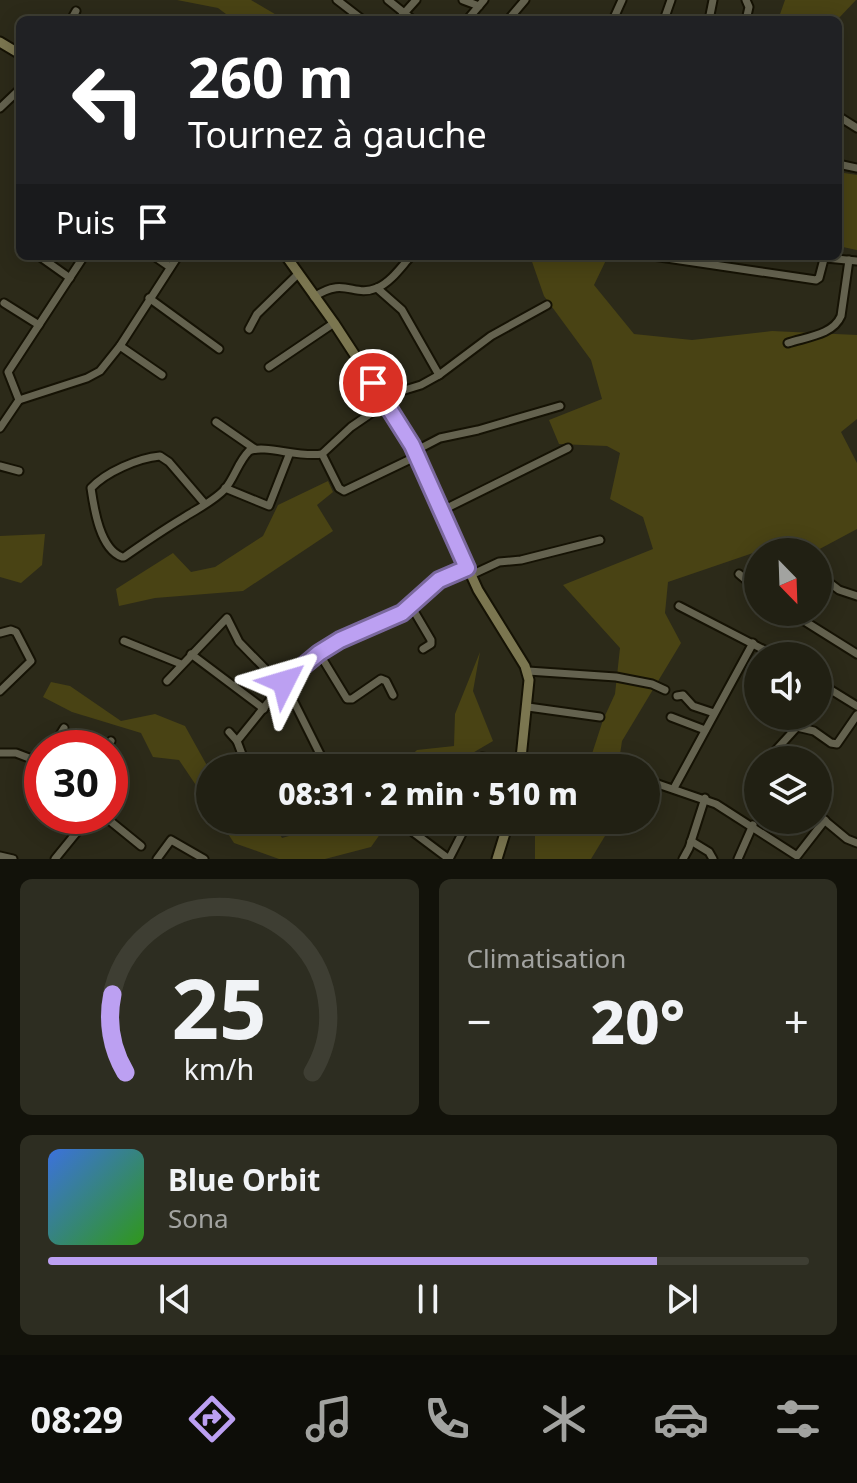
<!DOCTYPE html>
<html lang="fr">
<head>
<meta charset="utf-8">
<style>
	:root { --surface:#212013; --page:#2d2d21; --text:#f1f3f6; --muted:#a2a3a0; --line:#3e3e33; --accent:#bca0f2 }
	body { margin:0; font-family:"Noto Sans",sans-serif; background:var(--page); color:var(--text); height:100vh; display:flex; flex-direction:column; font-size:30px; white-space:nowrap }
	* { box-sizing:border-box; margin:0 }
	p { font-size:26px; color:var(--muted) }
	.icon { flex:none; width:44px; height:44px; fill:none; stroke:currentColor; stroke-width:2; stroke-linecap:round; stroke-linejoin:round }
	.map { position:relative; height:859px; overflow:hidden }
	.details { display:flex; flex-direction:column; gap:20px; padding:20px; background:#12120a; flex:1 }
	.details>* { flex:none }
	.banner { position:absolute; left:16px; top:16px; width:826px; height:244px; border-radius:12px; box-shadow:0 4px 20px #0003,0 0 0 2px var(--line); background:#202124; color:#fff; overflow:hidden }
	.needle { width:52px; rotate:157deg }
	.tools { position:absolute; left:744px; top:538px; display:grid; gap:16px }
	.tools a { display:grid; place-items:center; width:88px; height:88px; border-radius:50%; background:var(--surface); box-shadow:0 4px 20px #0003,0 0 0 2px var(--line); font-size:40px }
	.speed { position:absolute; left:24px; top:730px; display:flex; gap:16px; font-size:40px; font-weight:700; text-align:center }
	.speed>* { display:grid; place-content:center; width:104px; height:104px; border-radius:50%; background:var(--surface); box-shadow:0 4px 20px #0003,0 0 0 2px var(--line); line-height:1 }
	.speed .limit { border:12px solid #d22; background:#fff; color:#111 }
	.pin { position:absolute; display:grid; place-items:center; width:68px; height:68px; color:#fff; margin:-34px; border:4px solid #fff; border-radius:50%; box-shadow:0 2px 8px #0007 }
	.me { position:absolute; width:88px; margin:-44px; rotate:50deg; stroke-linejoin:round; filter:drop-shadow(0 0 6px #0008) }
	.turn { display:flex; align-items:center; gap:28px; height:168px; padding:0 40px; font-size:36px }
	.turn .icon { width:104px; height:104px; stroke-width:2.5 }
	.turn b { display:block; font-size:56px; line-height:68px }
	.then { display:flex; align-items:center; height:76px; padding:0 40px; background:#0003; gap:16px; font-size:30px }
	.big { font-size:60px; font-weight:800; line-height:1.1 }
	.details .widget { flex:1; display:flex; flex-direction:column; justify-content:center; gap:12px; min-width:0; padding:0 28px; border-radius:12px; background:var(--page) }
	.details .dial { align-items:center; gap:0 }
	.dial svg { height:208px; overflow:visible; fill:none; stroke:var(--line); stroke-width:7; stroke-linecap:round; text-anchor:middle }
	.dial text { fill:var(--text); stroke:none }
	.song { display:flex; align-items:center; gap:24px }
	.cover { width:96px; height:96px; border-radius:12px; background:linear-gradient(135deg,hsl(220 70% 55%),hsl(110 70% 35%)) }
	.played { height:8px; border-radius:4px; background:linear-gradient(90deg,var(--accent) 80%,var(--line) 80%) }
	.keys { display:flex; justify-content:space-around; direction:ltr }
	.heat { display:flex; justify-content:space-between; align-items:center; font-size:44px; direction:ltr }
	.details .tiles { flex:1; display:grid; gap:20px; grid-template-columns:1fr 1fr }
	.widget:last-child { grid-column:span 2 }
	.trip { position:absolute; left:196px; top:754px; width:464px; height:80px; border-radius:40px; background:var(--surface); box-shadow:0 4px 20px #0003,0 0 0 2px var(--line); font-weight:800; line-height:80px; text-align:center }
	.menu { display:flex; height:128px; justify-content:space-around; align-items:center; background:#0d0d08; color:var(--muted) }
	.menu .icon { width:56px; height:56px }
	.menu .current { color:var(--accent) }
	.menu b { font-size:36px; color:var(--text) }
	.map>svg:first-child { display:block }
</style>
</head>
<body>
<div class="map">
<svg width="857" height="859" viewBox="0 0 857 859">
	<rect width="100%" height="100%" fill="#2c2a19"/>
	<!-- green -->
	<g fill="#494314">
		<polygon points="177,0 251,0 285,20 234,20 218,8"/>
		<polygon points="785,0 856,0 837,20 778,20"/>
		<polygon points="838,172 857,175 857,250 838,246"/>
		<polygon points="530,256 608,256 594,285 634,334 692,340 772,331 857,335 857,419 841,432 857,463 857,529 814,552 765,549 668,582 665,613 681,643 622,741 618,768 580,768 590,760 603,720 615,694 620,648 563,585 653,549 643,517 610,499 620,453 607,446 559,444 549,420 602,399 591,360 544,296"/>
		<polygon points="328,481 333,492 317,505 333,531 243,591 155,598 119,606 116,589 173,553 191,572 215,567 263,536 278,505"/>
		<polygon points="45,534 42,565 21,583 0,577 0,536"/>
		<polygon points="480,652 473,691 493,741 447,768 398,768 417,750 454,746 455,714"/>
		<polygon points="51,682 70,686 121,721 155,714 185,726 210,771 210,806 179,760 153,757 141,733 72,712 43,697"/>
		<polygon points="219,820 271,820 282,838 344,820 390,820 371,847 325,859 279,859 234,843"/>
		<polygon points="535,820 610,820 608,831 591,859 535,859"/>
	</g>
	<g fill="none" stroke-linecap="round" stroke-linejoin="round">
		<!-- street casing -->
		<g stroke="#151204" stroke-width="11">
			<g id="street">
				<polyline points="337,0 363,20"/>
				<polyline points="388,0 413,20"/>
				<polyline points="463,0 479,6"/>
				<polyline points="71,20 76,11"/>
				<polyline points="398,20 416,0"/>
				<polyline points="467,20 484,0"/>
				<polyline points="508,20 525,0"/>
				<polyline points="613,20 622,0"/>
				<polyline points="664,20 671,0"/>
				<polyline points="709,20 713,0"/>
				<polyline points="746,20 749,7 746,0"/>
				<polyline points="0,108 20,89"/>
				<polyline points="838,116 857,128"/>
				<polyline points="838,164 857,168"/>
				<polyline points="39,256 70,278"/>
				<polyline points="84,256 8,372 19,400 87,378 100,371 120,346 178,256"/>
				<polyline points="154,256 170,267"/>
				<polyline points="653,256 816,280 819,278 824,259 826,258 857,261"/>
				<polyline points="377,288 402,310 439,375"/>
				<path d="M 314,297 C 345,276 353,298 377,288 C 391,282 401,267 411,256"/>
				<polyline points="149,298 219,349"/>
				<polyline points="4,303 39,325"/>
				<polyline points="249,329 257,314 298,274"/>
				<path d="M 788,343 C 806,337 833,335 841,316 L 849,260"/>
				<polyline points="120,346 162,375"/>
				<polyline points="269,367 334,323"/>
				<polyline points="382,397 421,385 439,375 491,336 547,305"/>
				<polyline points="216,422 255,449"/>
				<polyline points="0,428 19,400"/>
				<polyline points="415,451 440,438 478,430 560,406"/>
				<polyline points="322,454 339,488 344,491 417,456"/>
				<polyline points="0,466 19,471"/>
				<polyline points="225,488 269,506 289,455"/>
				<path d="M 205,504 L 169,462 L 160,456 C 138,458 106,472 91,488 C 94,509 100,549 122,557 L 124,557 C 144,543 163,530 183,518 C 197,509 214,501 225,489 C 235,477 238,462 249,451 C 265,444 298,458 322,454 L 351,427 L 386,403"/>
				<polyline points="441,511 568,448"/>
				<polyline points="739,574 758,590"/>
				<polyline points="818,574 839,590 857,596"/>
				<polyline points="471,575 499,562 521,560 600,540"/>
				<polyline points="411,606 431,640 431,644 423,649"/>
				<polyline points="679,606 776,656"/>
				<polyline points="790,612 857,654"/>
				<polyline points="0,633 11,630 16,632 31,661 0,691"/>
				<polyline points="124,641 181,664"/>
				<polyline points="319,653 347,699 352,699 381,679 386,681 393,695"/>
				<polyline points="191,654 264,709"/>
				<polyline points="528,671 616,677 652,684 665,690"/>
				<polyline points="167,681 227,618 239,642 281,685"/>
				<polyline points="284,682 325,764"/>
				<polyline points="818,682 857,706"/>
				<polyline points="677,696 683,695 693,706 714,713"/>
				<polyline points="528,707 600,717"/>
				<polyline points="671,717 705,730"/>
				<polyline points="229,732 237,741 246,765"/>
				<polyline points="237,741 283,684 319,653 355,633 388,621 408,609 439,580 467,568"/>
				<polyline points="52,748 64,728"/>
				<polyline points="105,748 111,741"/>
				<polyline points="776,750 797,727 814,731 831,743 837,744 857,715"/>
				<polyline points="0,753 16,753 42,763"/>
				<polyline points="482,757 521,763"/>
				<polyline points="649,781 716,804 797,856 825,820"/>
				<polyline points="674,788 753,643"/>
				<polyline points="110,794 113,790"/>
				<polyline points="818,815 847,839 857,843"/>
				<polyline points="104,816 141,846"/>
				<polyline points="495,820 508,825"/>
				<polyline points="413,832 449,859"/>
				<polyline points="691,841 709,852 713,859"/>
				<polyline points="0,856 13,859"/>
				<polyline points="55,859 90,816"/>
				<polyline points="157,859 171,840 204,859"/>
				<polyline points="449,859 469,820"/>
				<polyline points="683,859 689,848 705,798"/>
				<polyline points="738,859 753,825"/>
			</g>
		</g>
		<!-- secondary casing -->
		<g stroke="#151204" stroke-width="13">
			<g id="secondary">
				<polyline points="0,42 20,54"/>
				<polyline points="286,256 334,323 409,438 478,590 525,666 529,680 520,768"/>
				<polyline points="497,859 509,820"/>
			</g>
		</g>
		<!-- street -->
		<use href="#street" stroke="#64624f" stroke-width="7"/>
		<!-- secondary -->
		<use href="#secondary" stroke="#7b7650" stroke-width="9"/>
	</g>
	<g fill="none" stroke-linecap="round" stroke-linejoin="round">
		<!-- route casing -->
		<g stroke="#7a689d" stroke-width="20">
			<polyline id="route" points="284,682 319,653 340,640 402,613 439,580 467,568 412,445 373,383"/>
		</g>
		<!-- route -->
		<use href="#route" stroke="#bca0f2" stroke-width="14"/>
	</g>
</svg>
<div class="tools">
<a><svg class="needle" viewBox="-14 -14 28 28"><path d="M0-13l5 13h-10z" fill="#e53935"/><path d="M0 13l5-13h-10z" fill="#a2a3a0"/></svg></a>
<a><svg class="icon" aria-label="sound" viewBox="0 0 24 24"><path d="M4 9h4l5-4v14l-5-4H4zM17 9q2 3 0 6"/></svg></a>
<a><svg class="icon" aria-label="layers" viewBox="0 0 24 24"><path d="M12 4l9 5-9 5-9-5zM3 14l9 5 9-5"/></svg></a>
</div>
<div class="speed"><div class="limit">30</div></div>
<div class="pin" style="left:373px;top:383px;background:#d93025"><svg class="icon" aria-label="arrive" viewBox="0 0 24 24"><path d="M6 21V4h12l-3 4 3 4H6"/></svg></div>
<svg class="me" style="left:284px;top:682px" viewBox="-20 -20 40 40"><path d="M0-17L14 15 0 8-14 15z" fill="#bca0f2" stroke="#fff" stroke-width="4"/></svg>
<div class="trip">08:31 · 2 min · 510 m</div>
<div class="banner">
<div class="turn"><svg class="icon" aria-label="left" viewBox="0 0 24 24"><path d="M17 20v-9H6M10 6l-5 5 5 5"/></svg><div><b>260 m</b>Tournez à gauche</div></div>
<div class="then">Puis<svg class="icon" aria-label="arrive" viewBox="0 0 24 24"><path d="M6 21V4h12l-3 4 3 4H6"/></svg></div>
</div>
</div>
<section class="details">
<div class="tiles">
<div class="widget dial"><svg viewBox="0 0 100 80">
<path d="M14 69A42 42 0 1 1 86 69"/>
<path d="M14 69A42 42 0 0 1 9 39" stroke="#bca0f2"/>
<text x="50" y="56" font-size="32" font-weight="700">25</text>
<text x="50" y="72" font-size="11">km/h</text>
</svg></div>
<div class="widget"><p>Climatisation</p>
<div class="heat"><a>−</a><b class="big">20°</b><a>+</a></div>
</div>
<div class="widget">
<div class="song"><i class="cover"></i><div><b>Blue Orbit</b><p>Sona</p></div></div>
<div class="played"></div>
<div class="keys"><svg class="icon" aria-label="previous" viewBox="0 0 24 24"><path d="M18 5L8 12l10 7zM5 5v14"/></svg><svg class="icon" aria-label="pause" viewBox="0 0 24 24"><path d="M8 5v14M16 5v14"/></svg><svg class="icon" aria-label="next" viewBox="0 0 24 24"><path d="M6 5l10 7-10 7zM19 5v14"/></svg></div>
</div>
</div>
</section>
<nav class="menu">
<b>08:29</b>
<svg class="icon current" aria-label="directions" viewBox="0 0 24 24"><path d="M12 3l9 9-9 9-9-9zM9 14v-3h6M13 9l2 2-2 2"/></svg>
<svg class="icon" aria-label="music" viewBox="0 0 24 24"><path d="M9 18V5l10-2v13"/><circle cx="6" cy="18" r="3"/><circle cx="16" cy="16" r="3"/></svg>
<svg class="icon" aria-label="phone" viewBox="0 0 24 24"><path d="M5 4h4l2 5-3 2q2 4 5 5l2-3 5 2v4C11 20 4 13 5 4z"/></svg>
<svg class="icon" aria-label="climate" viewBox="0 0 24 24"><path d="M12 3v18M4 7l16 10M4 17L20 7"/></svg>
<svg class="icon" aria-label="car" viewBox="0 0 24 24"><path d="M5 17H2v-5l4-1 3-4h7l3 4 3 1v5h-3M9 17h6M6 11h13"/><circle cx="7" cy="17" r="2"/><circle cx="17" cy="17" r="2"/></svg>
<svg class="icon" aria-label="filters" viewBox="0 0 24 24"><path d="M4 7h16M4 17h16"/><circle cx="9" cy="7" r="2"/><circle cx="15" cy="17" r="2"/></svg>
</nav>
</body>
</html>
